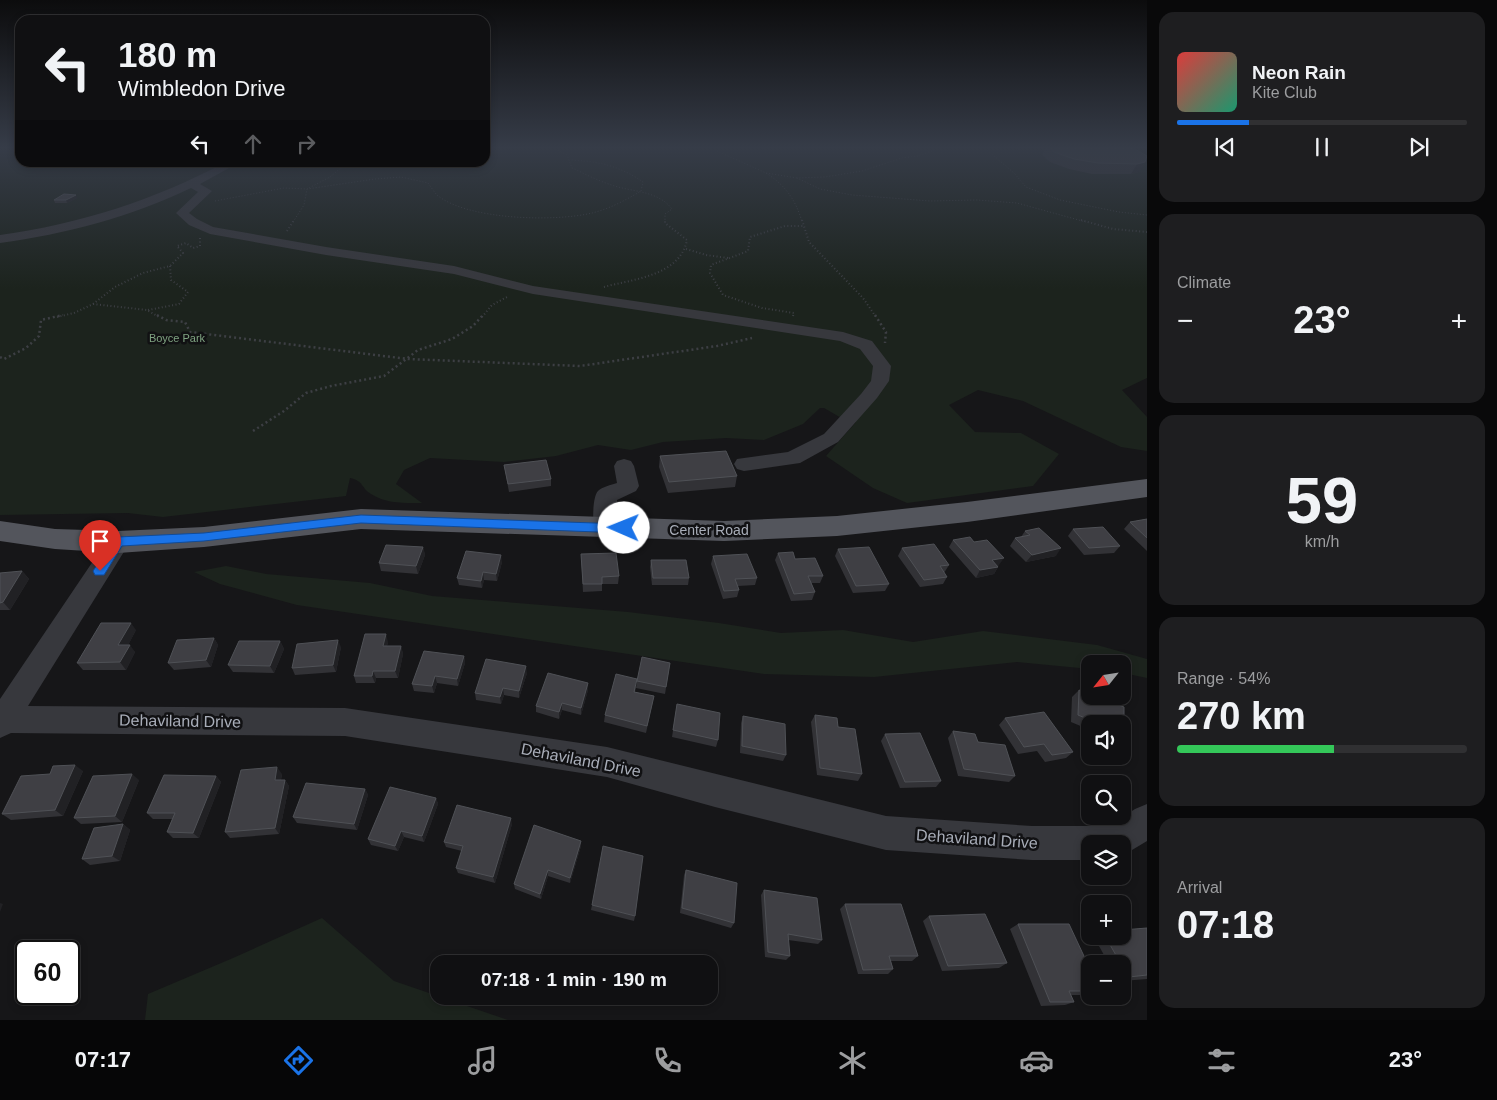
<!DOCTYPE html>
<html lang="en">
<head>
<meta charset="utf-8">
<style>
	:root { --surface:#101012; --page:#1e1e20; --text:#f1f3f6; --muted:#9c9d9f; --line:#303032; --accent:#1a73e8 }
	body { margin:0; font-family:Arial,sans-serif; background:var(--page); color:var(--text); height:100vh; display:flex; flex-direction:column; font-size:19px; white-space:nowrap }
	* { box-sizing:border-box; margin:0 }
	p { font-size:16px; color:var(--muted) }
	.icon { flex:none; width:28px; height:28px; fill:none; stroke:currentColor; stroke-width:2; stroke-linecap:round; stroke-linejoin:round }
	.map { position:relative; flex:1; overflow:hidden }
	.sheet { display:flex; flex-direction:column; gap:12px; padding:12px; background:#09090a; width:350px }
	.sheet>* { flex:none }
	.top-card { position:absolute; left:15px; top:15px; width:475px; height:152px; border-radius:15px; box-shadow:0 2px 8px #0003,0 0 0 1px var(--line); background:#101012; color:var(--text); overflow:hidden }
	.needle { width:32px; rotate:240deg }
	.tools { position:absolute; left:1081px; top:655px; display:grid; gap:10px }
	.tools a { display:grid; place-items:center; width:50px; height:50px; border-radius:10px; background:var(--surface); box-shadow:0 2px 8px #0003,0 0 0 1px var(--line); font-size:25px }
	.speed { position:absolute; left:15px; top:940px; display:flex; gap:10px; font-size:25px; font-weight:700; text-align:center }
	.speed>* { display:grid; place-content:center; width:65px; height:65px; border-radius:50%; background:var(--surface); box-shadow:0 2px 8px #0003,0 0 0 1px var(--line); line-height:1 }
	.speed .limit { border:2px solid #111; border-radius:8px; background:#fff; color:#111 }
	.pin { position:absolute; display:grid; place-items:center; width:42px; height:42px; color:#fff; margin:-51px -21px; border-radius:50% 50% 50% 0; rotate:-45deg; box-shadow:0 0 5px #0007 }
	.pin .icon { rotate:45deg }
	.me { position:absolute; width:55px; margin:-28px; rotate:271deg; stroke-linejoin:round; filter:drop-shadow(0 0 4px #0008) }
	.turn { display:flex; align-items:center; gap:18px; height:105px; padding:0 20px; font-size:22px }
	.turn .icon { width:65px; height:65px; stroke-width:2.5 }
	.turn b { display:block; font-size:35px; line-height:42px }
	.lanes { display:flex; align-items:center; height:48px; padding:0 20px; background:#0003; justify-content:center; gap:25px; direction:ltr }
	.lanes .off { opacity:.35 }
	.big { font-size:38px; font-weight:600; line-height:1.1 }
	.sheet .card { flex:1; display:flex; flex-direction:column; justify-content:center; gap:8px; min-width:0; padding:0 18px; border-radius:15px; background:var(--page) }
	.sheet .dial { align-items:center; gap:0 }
	.dial b { font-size:65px; line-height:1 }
	.song { display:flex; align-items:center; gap:15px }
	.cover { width:60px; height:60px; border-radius:8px; background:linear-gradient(135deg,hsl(0 70% 55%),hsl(160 70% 35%)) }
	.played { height:5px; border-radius:2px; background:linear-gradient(90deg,var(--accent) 25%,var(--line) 25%) }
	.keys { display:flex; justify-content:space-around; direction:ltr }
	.heat { display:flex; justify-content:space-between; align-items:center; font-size:28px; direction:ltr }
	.charge { height:8px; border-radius:4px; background:linear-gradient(90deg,#34c759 54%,var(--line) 0) }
	.trip { position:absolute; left:430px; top:955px; width:288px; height:50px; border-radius:15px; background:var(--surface); box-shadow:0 2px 8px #0003,0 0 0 1px var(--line); font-weight:600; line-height:50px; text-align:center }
	.dock { display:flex; height:80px; justify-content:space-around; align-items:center; background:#060607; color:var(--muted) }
	.dock .icon { width:35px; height:35px }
	.dock .active { color:var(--accent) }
	.dock b { font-size:22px; color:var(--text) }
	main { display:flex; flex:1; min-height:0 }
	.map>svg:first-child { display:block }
</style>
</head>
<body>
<main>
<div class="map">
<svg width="1147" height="1020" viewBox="0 0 1147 1020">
	<rect width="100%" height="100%" fill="#161618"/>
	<!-- green -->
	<g fill="#1c231d">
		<path d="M 0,146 L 20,146 L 20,162 L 485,162 L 485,146 L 1147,146 L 1147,378 L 1122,390 L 1147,417 L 1147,451 L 1121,447 L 1023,401 L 978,390 L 949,405 L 975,432 L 1021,433 L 1059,454 L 1033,486 L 907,503 L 873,488 L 826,456 L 856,422 L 850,423 L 824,408 L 820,408 L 803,424 L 764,440 L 726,438 L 663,442 L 631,450 L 598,445 L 556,456 L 504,462 L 430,458 L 404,470 L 396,484 L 422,503 C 404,503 387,504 371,494 C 361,488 364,481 350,478 L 346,496 L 163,517 L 128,513 L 0,515 Z"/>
		<polygon points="226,566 266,574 370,583 432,596 628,612 719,623 781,633 843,630 913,642 983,631 1097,645 1147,659 1147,678 1123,673 1122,664 1090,664 1090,669 1017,662 874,677 764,674 297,605 220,584 194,572"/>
		<polygon points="322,918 394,981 508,1020 145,1020 148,994 233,958"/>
	</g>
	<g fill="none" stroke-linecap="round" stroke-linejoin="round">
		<!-- path-far2 -->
		<g stroke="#3d3f44" stroke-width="1" stroke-dasharray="1 2" stroke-linecap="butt">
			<path d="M 550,146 L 567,155 L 572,168 L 577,170 C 590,177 604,183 618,187 C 637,192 659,192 672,209 L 665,214 L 665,222"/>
			<polyline points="706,146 766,173 797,178"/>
			<polyline points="946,146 918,156 902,158 862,171 825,177 797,178 820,189 852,195 930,201 977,200 1017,203 1086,222"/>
			<polyline points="976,146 988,151 1014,173 1026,187 1060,200 1119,212 1147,215"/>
			<polyline points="0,149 7,146"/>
			<path d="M 766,173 C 785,185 796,200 802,222"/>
			<path d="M 215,201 L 284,188 L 307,189 L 375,179 L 401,177 L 428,183 C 431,187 434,192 437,195 C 467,220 555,222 592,213 C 609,209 626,200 641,191 L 643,182 C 620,166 598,161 570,160"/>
			<polyline points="293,222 304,205 307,189 330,177 348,162"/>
		</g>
		<!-- path-far1 -->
		<g stroke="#3d3f44" stroke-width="2" stroke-dasharray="1 2.5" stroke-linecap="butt">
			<polyline points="802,220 809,242 863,298 876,317"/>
			<polyline points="1081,220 1113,229 1147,232"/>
			<polyline points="287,231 294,220"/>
			<polyline points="686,249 706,255 728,258"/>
			<path d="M 604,287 C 633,279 680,276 687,240 L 665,223 L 665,220"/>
			<polyline points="93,304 115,287 143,273 170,266 183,253 177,246 186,243 193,248 200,246 200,238"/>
			<polyline points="148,310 179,304 188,292 171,280 170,266"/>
			<polyline points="793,316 794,313 762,308 723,295 710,273 711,265 748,251 750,237 785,226 804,226"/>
			<polyline points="57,317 74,313 93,304 147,310 159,317"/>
			<polyline points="482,317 492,305 507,297"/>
		</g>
		<!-- path -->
		<g stroke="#3d3f44" stroke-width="2.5" stroke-dasharray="2 3" stroke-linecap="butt">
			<polyline points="157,315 166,320 185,322 190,332 408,359 580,366 717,346 752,338"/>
			<polyline points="875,315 886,332 885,343"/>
			<polyline points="0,357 4,359 26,348 39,336 41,320 63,315"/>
			<polyline points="253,431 284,411 306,393 331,386 384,376 418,350 452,339 473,326 483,315"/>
		</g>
		<!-- minor -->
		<g fill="#37383d" fill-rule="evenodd">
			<path d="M 226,162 L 240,162 L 200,184 L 212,191 L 189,213 L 197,219 L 213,227 L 326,247 L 454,266 L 533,286 L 843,332 L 872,341 L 891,366 L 889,381 L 877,398 L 838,442 L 800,463 L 744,471 L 737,469 L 734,464 L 737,459 L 788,452 L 824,434 L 861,394 L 871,381 L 873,366 L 860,349 L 840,341 L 533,294 L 454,274 L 326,255 L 210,234 L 189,225 L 176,213 L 198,192 L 191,188 C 131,217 66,234 0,243 L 0,235 C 80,224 154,200 226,162 Z"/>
			<path d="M 624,459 L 631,461 L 634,466 L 639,486 L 636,491 L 617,500 L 616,528 L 612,534 L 604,536 L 596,534 C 592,527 592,497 598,491 C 602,487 611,485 617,483 L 614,466 L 617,461 Z"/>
			<polygon points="118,533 126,536 130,542 28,706 345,708 607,747 886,816 1032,826 1109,826 1135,809 1147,804 1147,841 1122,856 1122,844 1090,844 1090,860 1032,860 886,850 715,807 607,777 345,736 11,733 0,738 0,699 110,536"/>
		</g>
		<!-- major -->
		<polygon fill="#53555c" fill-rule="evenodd" points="1147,479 1147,497 967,522 837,536 724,541 361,529 204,547 118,553 55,549 0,541 0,521 55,529 118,531 204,527 361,509 724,521 837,516 967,502"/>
	</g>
	<!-- wall -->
	<g fill="#323236">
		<polygon points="1046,146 1123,146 1145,162 1139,172 1131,174 1092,174 1069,169 1050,162 1042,155"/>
		<polygon points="77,198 67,203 55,203 54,200"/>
		<polygon points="660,456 737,476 735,487 668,493 659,467"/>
		<polygon points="504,465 551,479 551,486 509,492"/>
		<polygon points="1147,519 1147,551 1124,529 1130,522"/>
		<polygon points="1073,529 1120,546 1114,553 1084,555 1068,536"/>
		<polygon points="1025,531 1056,556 1026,562 1010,546 1015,538 1021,537"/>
		<polygon points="953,540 999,565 997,566 998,567 994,574 976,578 949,547"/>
		<polygon points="423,547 425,555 418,574 381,571 379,563"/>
		<polygon points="902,548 949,565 944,573 947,577 943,584 920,587 898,556"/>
		<polygon points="838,549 889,584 885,591 853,593 835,556"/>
		<polygon points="778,553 795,559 823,576 820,583 811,583 815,592 812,600 791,601 775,560"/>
		<polygon points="581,554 619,576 618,584 602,584 602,591 583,592"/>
		<polygon points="713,556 757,578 755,585 738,586 739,590 737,597 723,599 711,564"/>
		<polygon points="651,560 689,578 688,585 652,585 650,567"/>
		<polygon points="502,562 497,581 484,580 482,588 459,585 457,578"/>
		<polygon points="22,571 29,579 10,610 0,610 0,573"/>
		<polygon points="136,630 128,645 135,652 126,670 83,670 77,663"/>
		<polygon points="214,638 218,645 211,667 174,670 168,663"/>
		<polygon points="280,641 284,649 274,673 233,672 228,665"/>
		<polygon points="388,642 387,646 401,646 403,654 398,678 376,678 375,683 356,683 354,676"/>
		<polygon points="341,647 336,672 295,675 292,668"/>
		<polygon points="464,656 465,663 458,686 437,683 434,693 414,691 412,684"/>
		<polygon points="670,663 665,694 636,688 637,681"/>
		<polygon points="527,673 519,698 504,695 501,704 476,700 475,693"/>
		<polygon points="588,683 588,690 581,715 562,710 559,719 536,712 536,706"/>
		<polygon points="636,686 635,692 654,696 646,733 604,722 605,715"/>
		<polygon points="1079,690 1090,694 1090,696 1095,696 1124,707 1124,734 1122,736 1122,724 1090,724 1090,730 1071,722 1072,697"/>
		<polygon points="677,704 718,740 716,747 672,737"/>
		<polygon points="815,715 838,727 862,774 858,781 817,775 811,722"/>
		<polygon points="743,716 786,755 783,761 740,753 741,723"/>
		<polygon points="1005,718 1073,752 1066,758 1045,762 1037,751 1018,754 999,725"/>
		<polygon points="953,731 978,742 1015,776 1009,782 958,776 948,738"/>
		<polygon points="885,734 941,781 936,787 900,788 881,741"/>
		<polygon points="83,771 63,816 11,820 2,814 50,774"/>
		<polygon points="282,774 281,780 285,780 289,786 279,834 230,838 225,832"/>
		<polygon points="216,776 221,782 199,838 173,838 167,832 172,819 153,819 147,813"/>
		<polygon points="139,780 122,822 81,824 74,818"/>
		<polygon points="365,789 368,795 357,830 297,823 293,817"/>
		<polygon points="436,798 438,804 424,842 404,837 398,851 371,845 368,839"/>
		<polygon points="123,824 130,830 120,861 90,865 82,859"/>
		<polygon points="512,824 495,883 458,873 456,868 462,851 446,847 444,842"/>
		<polygon points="581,841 581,846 570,883 548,876 541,899 515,889 514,884"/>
		<polygon points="686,870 734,923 731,928 680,913 684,875"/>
		<polygon points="764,890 822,940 818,944 788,940 790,956 786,960 765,957 761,895"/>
		<polygon points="845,904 918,956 912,961 891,961 893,969 888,974 858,974 840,909"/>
		<polygon points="592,905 635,916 634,921 591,910"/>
		<polygon points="929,916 1007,963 999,968 942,971 923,921"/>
		<polygon points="1018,924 1090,969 1090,995 1071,995 1074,1002 1065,1005 1041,1006 1010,929"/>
		<polygon points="1147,928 1147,979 1122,981 1122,964 1109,964 1094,937 1122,936"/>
	</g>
	<!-- shaded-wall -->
	<g fill="#212124">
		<polygon points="1145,162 1139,172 1131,174 1137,164"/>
		<polygon points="76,195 77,198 67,203 66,200"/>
		<polygon points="423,547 425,555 418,574 416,566"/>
		<polygon points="1061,548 1056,556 1026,562 1032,555"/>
		<polygon points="501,555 502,562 497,581 496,574"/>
		<polygon points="1004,558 999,565 988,568 992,560"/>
		<polygon points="998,567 994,574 976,578 980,570"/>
		<polygon points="22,571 29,579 10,610 3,602"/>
		<polygon points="483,572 484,580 482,588 481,581"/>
		<polygon points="131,623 136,630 124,653 118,645"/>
		<polygon points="386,634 388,642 385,654 383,646"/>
		<polygon points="214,638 218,645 211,667 206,660"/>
		<polygon points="338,640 341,647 336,672 333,665"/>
		<polygon points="280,641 284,649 274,673 270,666"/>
		<polygon points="130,645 135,652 126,670 120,662"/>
		<polygon points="401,646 403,654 398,678 395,671"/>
		<polygon points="464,656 465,663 458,686 457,679"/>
		<polygon points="526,666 527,673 519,698 519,691"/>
		<polygon points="373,671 376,678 375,683 372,676"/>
		<polygon points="435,676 437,683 434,693 432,686"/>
		<polygon points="588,683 588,690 581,715 581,708"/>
		<polygon points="503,688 504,695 501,704 500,697"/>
		<polygon points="562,703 562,710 559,719 559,712"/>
		<polygon points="75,765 83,771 63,816 55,810"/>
		<polygon points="277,767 282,774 279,787 275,780"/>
		<polygon points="132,774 139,780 122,822 115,816"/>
		<polygon points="216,776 221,782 199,838 193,833"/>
		<polygon points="285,780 289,786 279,834 275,828"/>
		<polygon points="365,789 368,795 357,830 354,824"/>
		<polygon points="436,798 438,804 424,842 422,836"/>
		<polygon points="511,818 512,824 495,883 493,877"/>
		<polygon points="123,824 130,830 120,861 112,856"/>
		<polygon points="401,831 404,837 398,851 395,846"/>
		<polygon points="581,841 581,846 570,883 570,878"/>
		<polygon points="548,870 548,876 541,899 540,894"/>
		<polygon points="0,903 3,904 0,912"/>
	</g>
	<!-- building -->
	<g fill="#3f3f44" stroke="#4f5156">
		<polygon points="1047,146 1123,146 1135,149 1147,156 1145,162 1137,164 1098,163 1074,159 1054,152"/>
		<polygon points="64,194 76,195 66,200 54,200"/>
		<polygon points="726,451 737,476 669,482 660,456"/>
		<polygon points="546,460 551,479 508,484 504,465"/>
		<polygon points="1147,519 1147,538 1130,522"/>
		<polygon points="1103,527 1120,546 1089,548 1073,529"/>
		<polygon points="1039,528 1061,548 1032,555 1015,538 1030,535 1025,531"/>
		<polygon points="970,537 974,542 987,540 1004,558 992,560 998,567 980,570 953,540"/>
		<polygon points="934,544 949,565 940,566 947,577 924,580 902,548"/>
		<polygon points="386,545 423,547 416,566 379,563"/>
		<polygon points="869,547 889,584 856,586 838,549"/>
		<polygon points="466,551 501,555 496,574 483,572 481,581 457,578"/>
		<polygon points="793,552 795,559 815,558 823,576 808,576 815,592 794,594 778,553"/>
		<polygon points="616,553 619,576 602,577 602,584 583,584 581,554"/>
		<polygon points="747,554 757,578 735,579 739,590 724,591 713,556"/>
		<polygon points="651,560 686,560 689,578 653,578"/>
		<polygon points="22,571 3,602 0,603 0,573"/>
		<polygon points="101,623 131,623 118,645 130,645 120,662 77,663"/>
		<polygon points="365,634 386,634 383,646 401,646 395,671 373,671 372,676 354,676"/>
		<polygon points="214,638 206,660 168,663 177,640"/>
		<polygon points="338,640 333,665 292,668 297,644"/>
		<polygon points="239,641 280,641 270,666 228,665"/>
		<polygon points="424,651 464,656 457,679 435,676 432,686 412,684"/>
		<polygon points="642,657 670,663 666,687 637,681"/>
		<polygon points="486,659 526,666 519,691 503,688 500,697 475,693"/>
		<polygon points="548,673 588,683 581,708 562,703 559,712 536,706"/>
		<polygon points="616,674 637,679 634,692 654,696 647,726 605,715"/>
		<polygon points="1079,690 1090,694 1090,696 1095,696 1124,707 1124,734 1122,733 1122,724 1099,724 1078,715"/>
		<polygon points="677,704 720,713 718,740 673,730"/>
		<polygon points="1044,712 1073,752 1052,755 1044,744 1024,747 1005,718"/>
		<polygon points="815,715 837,718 838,727 855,729 862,774 820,768"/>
		<polygon points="743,716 785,724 786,755 742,746"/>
		<polygon points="953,731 975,734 978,742 1005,745 1015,776 964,769"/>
		<polygon points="920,733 941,781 905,782 885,734"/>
		<polygon points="75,765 55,810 2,814 21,776 50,774 53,766"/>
		<polygon points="277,767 275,780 285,780 275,828 225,832 241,770"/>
		<polygon points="132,774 115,816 74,818 93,776"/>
		<polygon points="164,775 216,776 193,833 167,832 175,813 147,813"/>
		<polygon points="306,783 365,789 354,824 293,817"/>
		<polygon points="390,787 436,798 422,836 401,831 395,846 368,839"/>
		<polygon points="457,805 511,818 493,877 456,868 463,846 444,842"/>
		<polygon points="123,824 112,856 82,859 94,828"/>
		<polygon points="534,825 581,841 570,878 548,870 540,894 514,884"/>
		<polygon points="603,846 643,856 635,916 592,905"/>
		<polygon points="686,870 737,883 734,923 682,908"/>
		<polygon points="764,890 817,898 822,940 788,934 790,956 768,952"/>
		<polygon points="845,904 901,904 918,956 889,956 893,969 863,970"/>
		<polygon points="985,914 1007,963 948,966 929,916"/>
		<polygon points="1018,924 1069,924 1090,969 1090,991 1069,991 1074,1002 1050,1002"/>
		<polygon points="1147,928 1147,975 1129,977 1122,967 1122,964 1121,964 1105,936 1122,936 1122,930"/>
	</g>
	<!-- sky -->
	<linearGradient id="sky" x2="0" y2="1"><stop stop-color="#0c0c0d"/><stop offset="0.51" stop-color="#363c48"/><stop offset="1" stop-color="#363c48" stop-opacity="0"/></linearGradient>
	<rect width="1147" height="289" fill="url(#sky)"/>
	<!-- route -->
	<polygon fill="#1a73e8" stroke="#114b97" points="361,515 624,524 630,528 624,533 361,523 204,541 122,546 104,575 95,575 93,571 114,539 118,537 204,533"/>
	<g text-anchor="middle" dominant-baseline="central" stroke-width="5" stroke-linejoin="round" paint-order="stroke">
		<!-- far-park labels -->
		<g font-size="11" fill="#7fa381" stroke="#111113">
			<text x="177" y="338">Boyce Park</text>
		</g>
		<!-- street labels -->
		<g font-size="14" fill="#a8adb8" stroke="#111113">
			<text x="709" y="530">Center Road</text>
		</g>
		<!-- near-street labels -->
		<g font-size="16" fill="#a8adb8" stroke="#111113">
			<text transform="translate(180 721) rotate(1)">Dehaviland Drive</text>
			<text transform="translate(581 760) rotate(11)">Dehaviland Drive</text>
			<text transform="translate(977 839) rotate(4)">Dehaviland Drive</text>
		</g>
	</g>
</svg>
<div class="tools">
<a><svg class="needle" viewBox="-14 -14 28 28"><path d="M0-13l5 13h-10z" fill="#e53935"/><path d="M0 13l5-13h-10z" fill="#9c9d9f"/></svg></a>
<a><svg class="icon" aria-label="sound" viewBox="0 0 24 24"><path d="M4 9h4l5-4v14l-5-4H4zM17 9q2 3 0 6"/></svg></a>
<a><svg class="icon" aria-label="search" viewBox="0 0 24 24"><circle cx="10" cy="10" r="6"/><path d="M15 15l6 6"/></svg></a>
<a><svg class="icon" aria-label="layers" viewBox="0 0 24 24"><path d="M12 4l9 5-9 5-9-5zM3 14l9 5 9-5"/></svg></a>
<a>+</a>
<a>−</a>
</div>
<div class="speed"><div class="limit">60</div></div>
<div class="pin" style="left:100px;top:571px;background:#d93025"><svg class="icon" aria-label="arrive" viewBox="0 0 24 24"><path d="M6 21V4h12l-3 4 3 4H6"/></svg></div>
<svg class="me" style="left:624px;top:528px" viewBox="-20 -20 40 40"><circle r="19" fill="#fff"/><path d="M0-13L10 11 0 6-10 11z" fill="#1a73e8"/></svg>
<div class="trip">07:18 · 1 min · 190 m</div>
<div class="top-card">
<div class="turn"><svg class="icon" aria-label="left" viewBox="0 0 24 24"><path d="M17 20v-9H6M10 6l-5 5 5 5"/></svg><div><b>180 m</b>Wimbledon Drive</div></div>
<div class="lanes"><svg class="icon" aria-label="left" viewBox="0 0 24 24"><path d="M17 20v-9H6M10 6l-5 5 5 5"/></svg><svg class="icon off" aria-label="ahead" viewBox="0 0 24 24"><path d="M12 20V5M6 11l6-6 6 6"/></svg><svg class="icon off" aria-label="right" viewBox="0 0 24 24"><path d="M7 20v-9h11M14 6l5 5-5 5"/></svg></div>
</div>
</div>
<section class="sheet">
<div class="card">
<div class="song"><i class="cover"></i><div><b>Neon Rain</b><p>Kite Club</p></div></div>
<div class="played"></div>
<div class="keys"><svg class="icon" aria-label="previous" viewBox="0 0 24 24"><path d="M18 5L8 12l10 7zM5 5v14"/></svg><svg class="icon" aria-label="pause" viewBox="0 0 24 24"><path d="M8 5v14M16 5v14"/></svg><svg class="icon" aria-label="next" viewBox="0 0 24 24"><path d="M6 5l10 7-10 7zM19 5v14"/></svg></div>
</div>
<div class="card"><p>Climate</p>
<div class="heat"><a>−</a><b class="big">23°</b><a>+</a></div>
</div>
<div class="card dial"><b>59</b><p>km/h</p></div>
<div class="card"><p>Range · 54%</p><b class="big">270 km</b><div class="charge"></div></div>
<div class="card"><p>Arrival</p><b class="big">07:18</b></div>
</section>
</main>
<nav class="dock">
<b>07:17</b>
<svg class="icon active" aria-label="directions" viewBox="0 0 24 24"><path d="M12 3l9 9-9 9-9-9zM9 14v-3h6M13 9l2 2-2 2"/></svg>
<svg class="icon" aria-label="music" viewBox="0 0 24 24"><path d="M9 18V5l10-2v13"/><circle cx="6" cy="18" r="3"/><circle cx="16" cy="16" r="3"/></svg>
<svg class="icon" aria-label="phone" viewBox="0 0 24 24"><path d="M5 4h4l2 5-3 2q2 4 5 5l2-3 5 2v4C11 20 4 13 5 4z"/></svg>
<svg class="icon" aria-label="climate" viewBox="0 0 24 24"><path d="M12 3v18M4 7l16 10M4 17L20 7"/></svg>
<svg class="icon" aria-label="car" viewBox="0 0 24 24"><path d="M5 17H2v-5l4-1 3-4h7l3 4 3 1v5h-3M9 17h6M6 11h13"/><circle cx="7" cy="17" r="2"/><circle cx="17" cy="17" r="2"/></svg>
<svg class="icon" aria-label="filters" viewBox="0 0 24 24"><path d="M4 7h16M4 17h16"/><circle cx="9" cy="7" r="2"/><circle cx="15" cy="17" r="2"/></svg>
<b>23°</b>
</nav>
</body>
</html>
